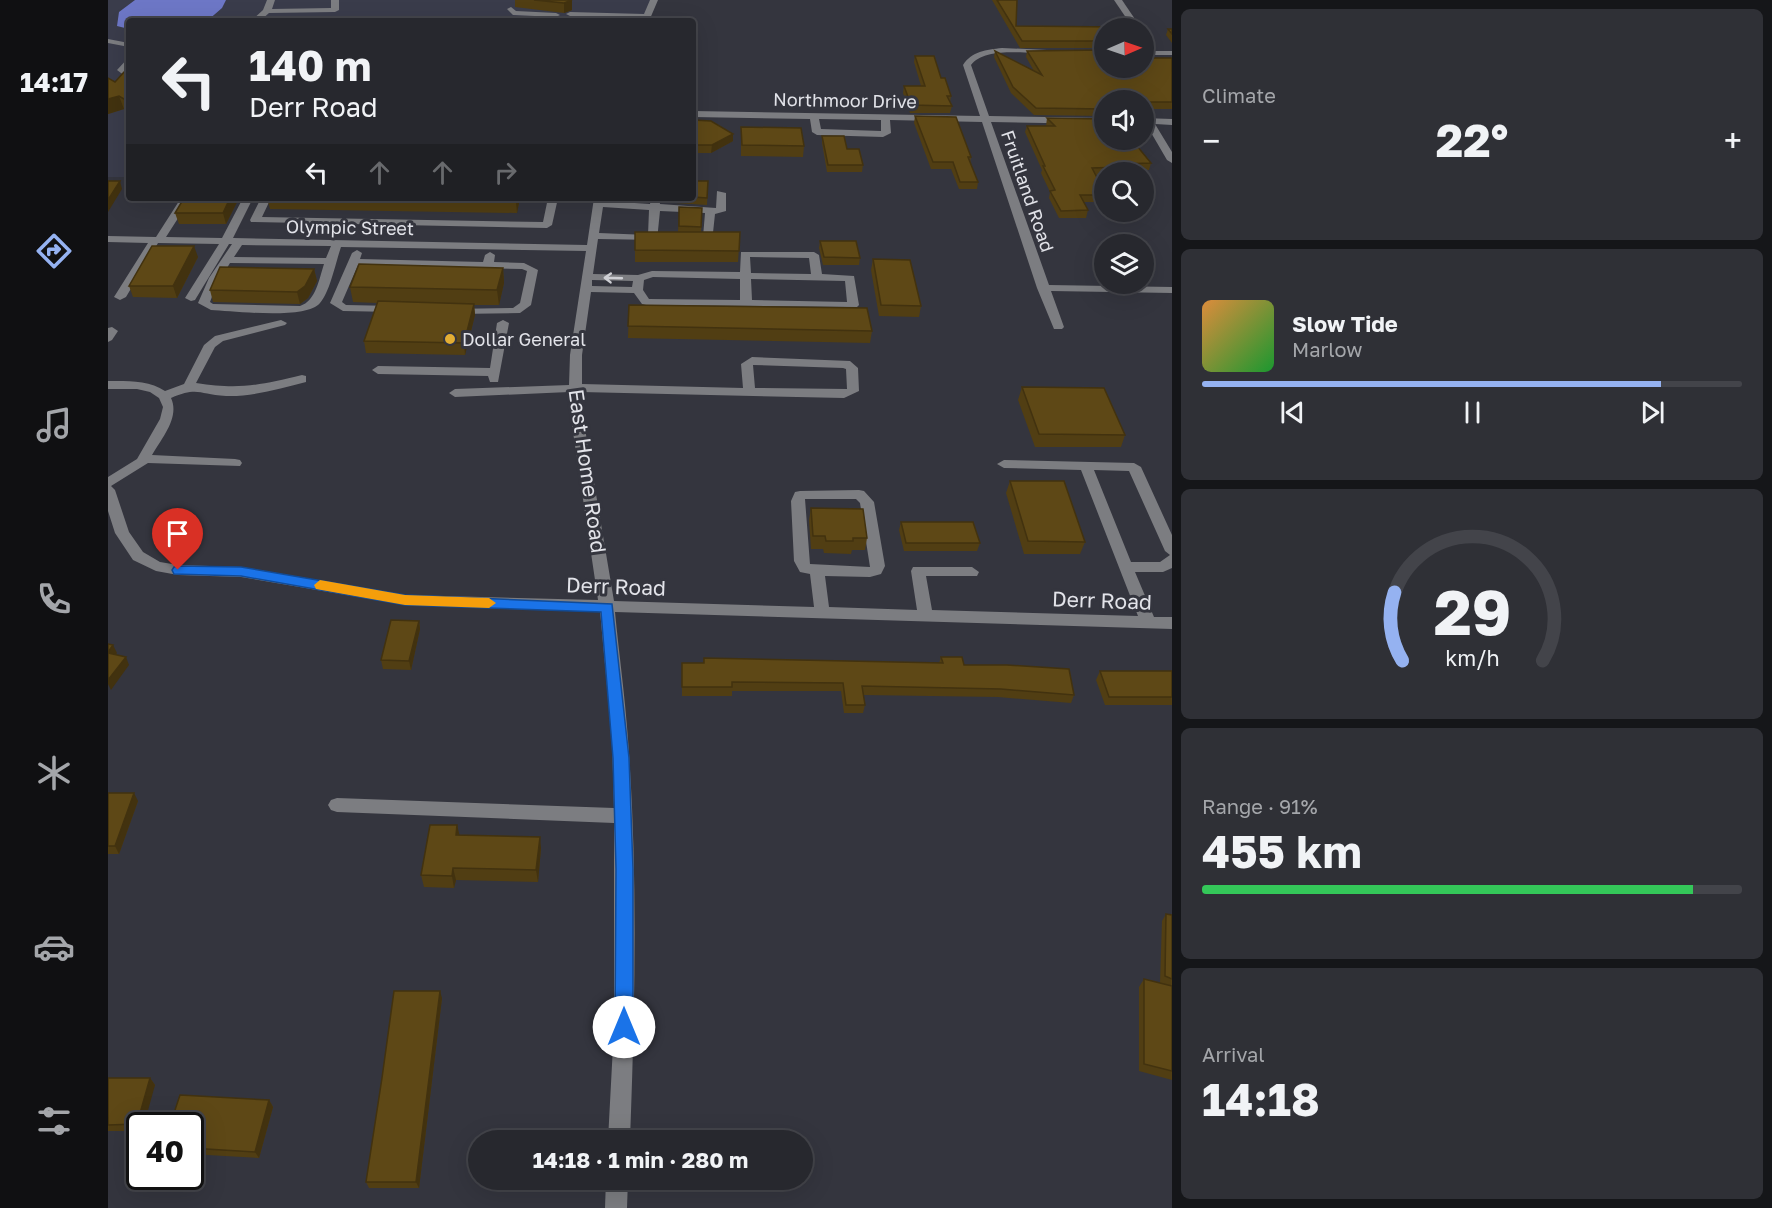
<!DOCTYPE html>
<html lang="en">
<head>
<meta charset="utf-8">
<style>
	:root { --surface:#27282e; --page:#2f3036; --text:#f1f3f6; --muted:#a4a6aa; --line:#43444a; --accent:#95b2f1 }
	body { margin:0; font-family:"Golos Text",sans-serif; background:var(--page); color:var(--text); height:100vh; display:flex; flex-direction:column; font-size:22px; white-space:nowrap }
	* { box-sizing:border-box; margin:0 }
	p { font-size:20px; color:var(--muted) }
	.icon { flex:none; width:33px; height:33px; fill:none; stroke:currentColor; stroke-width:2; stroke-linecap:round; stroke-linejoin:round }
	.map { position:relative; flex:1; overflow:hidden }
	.details { display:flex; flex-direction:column; gap:9px; padding:9px; background:#151619; width:600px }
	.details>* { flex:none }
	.guide { position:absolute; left:18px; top:18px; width:570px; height:183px; border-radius:6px; box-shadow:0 6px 24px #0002,0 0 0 2px var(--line); background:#27282e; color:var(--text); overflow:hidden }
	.needle { width:39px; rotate:88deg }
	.tools { position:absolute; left:986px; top:18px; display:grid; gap:12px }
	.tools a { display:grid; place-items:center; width:60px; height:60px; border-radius:50%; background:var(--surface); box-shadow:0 6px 24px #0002,0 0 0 2px var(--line); font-size:30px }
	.speed { position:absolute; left:18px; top:1112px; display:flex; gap:12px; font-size:30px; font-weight:700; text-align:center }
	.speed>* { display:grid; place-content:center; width:78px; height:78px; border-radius:50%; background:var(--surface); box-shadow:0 6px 24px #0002,0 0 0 2px var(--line); line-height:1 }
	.speed .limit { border:3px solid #111; border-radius:9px; background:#fff; color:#111 }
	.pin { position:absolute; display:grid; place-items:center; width:51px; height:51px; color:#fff; margin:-62px -26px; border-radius:50% 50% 50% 0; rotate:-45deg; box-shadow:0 0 6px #0007 }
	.pin .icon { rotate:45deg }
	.me { position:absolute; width:66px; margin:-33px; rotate:0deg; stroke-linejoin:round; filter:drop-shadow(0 0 4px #0008) }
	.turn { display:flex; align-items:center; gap:21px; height:126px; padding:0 24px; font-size:27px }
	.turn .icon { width:78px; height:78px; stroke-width:2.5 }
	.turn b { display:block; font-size:42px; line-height:51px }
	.lanes { display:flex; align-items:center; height:57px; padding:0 24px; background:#0003; justify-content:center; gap:30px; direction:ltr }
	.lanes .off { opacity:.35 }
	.big { font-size:45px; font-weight:700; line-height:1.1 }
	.details .tile { flex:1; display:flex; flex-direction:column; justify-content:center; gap:9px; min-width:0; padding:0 21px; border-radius:9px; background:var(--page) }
	.details .dial { align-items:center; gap:0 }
	.dial svg { height:156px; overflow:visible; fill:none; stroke:var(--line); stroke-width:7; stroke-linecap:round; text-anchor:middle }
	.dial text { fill:var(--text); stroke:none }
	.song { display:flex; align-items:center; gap:18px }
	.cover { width:72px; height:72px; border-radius:9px; background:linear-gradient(135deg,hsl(30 70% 55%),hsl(130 70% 35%)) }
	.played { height:6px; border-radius:3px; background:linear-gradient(90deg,var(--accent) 85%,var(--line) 85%) }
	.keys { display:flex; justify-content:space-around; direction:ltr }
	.heat { display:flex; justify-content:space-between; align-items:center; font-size:33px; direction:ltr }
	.charge { height:9px; border-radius:4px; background:linear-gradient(90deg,#34c759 91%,var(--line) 0) }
	.trip { position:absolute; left:360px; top:1130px; width:345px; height:60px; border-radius:30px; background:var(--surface); box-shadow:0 6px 24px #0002,0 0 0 2px var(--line); font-weight:700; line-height:60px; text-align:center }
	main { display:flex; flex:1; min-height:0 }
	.tab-bar { display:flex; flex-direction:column; width:108px; justify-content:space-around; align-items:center; background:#101012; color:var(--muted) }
	.tab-bar .icon { width:42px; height:42px }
	.tab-bar .current { color:var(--accent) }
	.tab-bar b { font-size:27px; color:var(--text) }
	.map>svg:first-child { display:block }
</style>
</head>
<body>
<main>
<nav class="tab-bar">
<b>14:17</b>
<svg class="icon current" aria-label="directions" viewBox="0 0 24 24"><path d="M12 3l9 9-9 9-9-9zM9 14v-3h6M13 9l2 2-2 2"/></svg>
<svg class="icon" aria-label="music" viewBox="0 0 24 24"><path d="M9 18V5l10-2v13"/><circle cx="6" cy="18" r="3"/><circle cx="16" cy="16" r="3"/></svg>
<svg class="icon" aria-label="phone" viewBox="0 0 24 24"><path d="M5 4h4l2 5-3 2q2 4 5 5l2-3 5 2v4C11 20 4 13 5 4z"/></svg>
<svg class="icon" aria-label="climate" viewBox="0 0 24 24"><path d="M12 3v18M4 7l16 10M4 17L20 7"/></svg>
<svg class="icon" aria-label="car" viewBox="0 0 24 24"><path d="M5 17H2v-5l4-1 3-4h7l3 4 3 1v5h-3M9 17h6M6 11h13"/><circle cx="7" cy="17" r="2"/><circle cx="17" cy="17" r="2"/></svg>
<svg class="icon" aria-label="filters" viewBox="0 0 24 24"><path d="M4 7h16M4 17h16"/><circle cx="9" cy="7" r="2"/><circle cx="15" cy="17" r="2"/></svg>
</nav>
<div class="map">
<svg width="1064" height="1208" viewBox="0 0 1064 1208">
	<rect width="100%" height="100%" fill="#34353e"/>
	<!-- built -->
	<polygon fill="#3a3c4b" points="0,0 546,0 537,21 21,21 21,177 0,177"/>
	<!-- water -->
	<polygon fill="#6d77c6" points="27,0 118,0 114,8 99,21 21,21 21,29 9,26 11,12"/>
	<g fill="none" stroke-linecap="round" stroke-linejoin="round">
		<!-- minor -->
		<g fill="#7c7d81" fill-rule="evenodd">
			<polygon points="159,0 167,0 164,9 223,8 223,0 231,0 231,10 227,12 161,13 152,21 143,21 155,10"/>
			<polygon points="542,0 550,0 541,21 533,21 534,18 462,16 458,14 462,12 536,14"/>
			<polygon points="1006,0 1014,0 1033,28 1025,28"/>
			<polygon points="403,7 408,11 448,13 452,15 448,17 405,15 399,9"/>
			<polygon points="0,39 21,43 21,47 0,43"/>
			<path d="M 894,48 L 939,50 L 943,52 L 939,54 C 919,53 876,47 863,65 L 881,116 L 996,118 L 996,124 L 883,122 L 941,285 L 1064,287 L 1064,293 L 943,291 L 956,327 L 954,329 L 946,329 L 929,288 L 874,122 L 782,120 L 783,133 L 775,137 L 709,135 L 704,132 L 702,119 L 585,117 L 585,111 L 872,116 L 855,65 C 864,51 878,50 894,48 ZM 711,119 L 773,120 L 773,131 L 713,129 Z"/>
			<rect x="1035" y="51" width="29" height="4"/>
			<polygon points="21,57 21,66 18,70 21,72 21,79 9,70"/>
			<polygon points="1035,118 1064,119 1064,125 1047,124 1064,152 1064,163 1059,160 1038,124 1035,124"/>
			<path d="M 609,191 L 618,193 L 618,211 L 607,214 L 604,242 L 587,243 L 582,240 L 587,237 L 595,237 L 597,213 L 552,211 L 549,240 L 490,239 L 485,274 L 530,275 L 544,271 L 632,272 L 633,252 L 706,252 L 711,255 L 714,274 L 746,276 L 751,305 L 749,307 L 538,305 L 534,304 L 526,293 L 483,292 L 474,355 L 474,384 L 635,388 L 633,364 L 644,357 L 742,361 L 750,368 L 751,391 L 736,398 L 473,392 L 473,405 L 506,601 L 706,607 L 702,574 L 692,572 L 686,561 L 683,501 L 687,492 L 692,491 L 751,490 L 756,491 L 766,502 L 777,566 L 773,574 L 762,577 L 717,576 L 721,607 L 809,610 L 803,571 L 805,567 L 864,567 L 871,572 L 869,576 L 818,576 L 824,610 L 1030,616 L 973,470 L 896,468 L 889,464 L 896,460 L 1026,463 L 1033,467 L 1064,535 L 1064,568 L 1055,572 L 1027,572 L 1046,617 L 1064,617 L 1064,629 L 507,612 C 511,654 517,696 520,739 C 530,872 527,1007 522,1140 L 500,1140 L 506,1027 L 506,823 L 229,812 L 223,810 L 220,805 L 223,800 L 229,798 L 506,808 L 504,739 L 492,611 L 297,605 L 133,577 L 70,575 L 48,571 L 25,560 L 7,533 L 0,511 L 0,477 L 29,459 L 52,419 L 55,407 L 51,398 L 42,392 L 29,389 L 0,389 L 0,381 C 19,381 41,380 57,391 L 76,384 L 96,345 L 107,336 L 173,320 L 179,323 L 177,325 L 115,341 L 107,347 L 88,383 C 132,390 152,385 194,375 L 198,376 L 198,382 C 173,388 145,397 118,396 C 91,395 91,386 63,398 C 72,417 54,438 44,455 L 127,459 L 132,460 L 134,463 L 132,466 L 40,463 L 3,486 L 7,490 L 21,532 L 35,552 L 52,562 L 70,565 L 133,567 L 297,595 L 490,600 L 461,405 L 461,392 L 347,397 L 341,393 L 347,389 L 461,385 L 462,355 L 478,251 L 233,247 C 228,261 222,292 212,303 C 198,320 126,311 103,310 L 90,303 L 101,278 L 124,244 L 121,244 L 87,300 L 83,301 L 77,298 L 111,244 L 50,243 L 18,297 L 12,300 L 6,297 L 40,243 L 0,242 L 0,236 L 48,237 L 73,198 L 83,198 L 58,237 L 114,238 L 135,198 L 145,198 L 125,238 L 479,245 L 486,198 L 496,198 L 496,201 L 542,204 L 543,198 L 551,198 L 552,204 L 608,208 ZM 495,207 L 541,210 L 540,235 L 491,233 ZM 134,245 L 223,246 L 218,258 L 126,257 ZM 642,257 L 701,258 L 703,274 L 643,273 ZM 122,263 L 216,264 C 211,279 208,301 192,306 L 105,304 L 102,302 L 108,286 ZM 545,277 L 632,279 L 632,300 L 541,299 L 535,290 L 536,280 ZM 643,279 L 737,281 L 739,302 L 644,300 ZM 484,280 L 525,281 L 524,287 L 484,286 ZM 645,365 L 735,368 L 738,369 L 739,389 L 647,388 ZM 986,470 L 1021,471 L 1057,551 L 1062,555 L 1052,562 L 1023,562 ZM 697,499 L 748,499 L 752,503 L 762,567 L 702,564 Z"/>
			<polygon points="153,198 163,198 154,217 435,222 440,198 450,198 444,225 439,228 143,222 142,220"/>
			<polygon points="249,250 254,253 252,259 375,262 377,255 382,252 387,255 386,262 416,263 430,270 423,305 412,313 348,314 342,311 344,309 405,308 412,303 419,271 414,269 250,265 234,302 238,305 286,306 292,309 286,312 235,311 222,303 244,253"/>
			<polygon points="395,320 401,323 390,382 382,382 380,376 270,374 264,370 270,366 382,368 389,323"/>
			<polygon points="4,327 10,331 4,340 0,342 0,328"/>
			<polygon points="498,1179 520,1179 519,1208 497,1208"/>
		</g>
	</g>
	<!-- wall -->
	<g fill="#513e13">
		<polygon points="407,0 464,0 464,10 456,13 407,7"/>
		<polygon points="884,0 909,0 908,26 996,28 996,48 912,48"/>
		<polygon points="1060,29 1064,29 1064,43 1058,35"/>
		<polygon points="887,51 926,71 918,57 919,51 996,68 1064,58 1064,109 1035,109 1035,100 996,100 996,116 926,115 903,93 886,57"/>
		<polygon points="807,56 833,78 843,96 842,102 844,106 842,113 802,113 795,93 796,86 813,86 806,62"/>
		<polygon points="21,72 21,113 16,109 0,114 0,78 7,82"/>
		<polygon points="807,116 863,157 862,163 870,182 869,189 851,189 843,169 823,169 806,123"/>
		<polygon points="939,118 1035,140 1033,147 1030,147 1043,163 1041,170 1015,171 1015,172 996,172 996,175 988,175 996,191 996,202 975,202 980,210 978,218 951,218 941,198 942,192 933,173 934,170 917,132 919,126 938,126"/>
		<polygon points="585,120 625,141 603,153 585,153"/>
		<polygon points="633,127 696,146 695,157 633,156"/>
		<polygon points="714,136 739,149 755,165 754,172 719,172 714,143"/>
		<polygon points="585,181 600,181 599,205 568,203 568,198 585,198"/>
		<polygon points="131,198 118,224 71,224 67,213"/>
		<polygon points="159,198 412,198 409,213 162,209"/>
		<polygon points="571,207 594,208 593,232 632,232 630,262 527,262 527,232 570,232"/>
		<polygon points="712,241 752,258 751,265 715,265 711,248"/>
		<polygon points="90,257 69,298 25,297 21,286"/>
		<polygon points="765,259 813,306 811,317 771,316 763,270"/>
		<polygon points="395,268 396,283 391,305 366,305 367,315 357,355 258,353 256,341 269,303 245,302 242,287"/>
		<polygon points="206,269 209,281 200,298 192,304 105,302 102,290"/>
		<polygon points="521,305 764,331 762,343 520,338"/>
		<polygon points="914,387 1017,435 1013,447 927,447 910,400"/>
		<polygon points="902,481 977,542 972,554 916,554 898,493"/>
		<polygon points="703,508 759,538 757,550 744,550 743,554 716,553 715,549 703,549 701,520"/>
		<polygon points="793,522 872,543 869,551 796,551 791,530"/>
		<polygon points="311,621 312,629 303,670 275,669 273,660"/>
		<polygon points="833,657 856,665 966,695 963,703 890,697 755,695 757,705 755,713 736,713 733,691 624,691 624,696 574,696 574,663 595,663 596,658 831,663"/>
		<polygon points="992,671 1064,671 1064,705 997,705 988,680"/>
		<polygon points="0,793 30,801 11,854 0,854"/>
		<polygon points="349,825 351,835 433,848 430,882 348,880 346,888 316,887 313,875"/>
		<polygon points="1058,914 1064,915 1064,1080 1031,1071 1031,987 1036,979 1052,983 1054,921"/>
		<polygon points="334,998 311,1188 261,1188 258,1182"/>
		<polygon points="0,1078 42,1078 47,1085 32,1125 32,1131 0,1131"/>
		<polygon points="161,1100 165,1107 151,1158 82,1154 82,1125"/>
	</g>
	<!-- shaded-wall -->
	<g fill="#42320f">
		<polygon points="464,0 464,10 456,13 456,3"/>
		<polygon points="11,96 16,109 0,114 0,99"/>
		<polygon points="625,134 625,141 603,153 604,145"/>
		<polygon points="12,181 14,189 0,212 0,200"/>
		<polygon points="122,198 131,198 118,224 115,213"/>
		<polygon points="409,198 412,198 409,213 408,202"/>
		<polygon points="86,246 90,257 69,298 65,286"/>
		<polygon points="395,268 396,283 391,305 389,290"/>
		<polygon points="206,269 209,281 200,298 192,304 189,292"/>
		<polygon points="366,304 367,315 357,355 356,343"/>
		<polygon points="311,621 312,629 303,670 301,661"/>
		<polygon points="5,645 9,653 3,661 0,655 0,652"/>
		<polygon points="18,657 21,665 3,690 0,684 0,680"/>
		<polygon points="26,793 30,801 11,854 7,846"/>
		<polygon points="349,825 352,837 348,835"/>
		<polygon points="432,837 433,848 430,882 428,870"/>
		<polygon points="345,868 348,880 346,888 344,876"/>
		<polygon points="332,991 334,998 311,1188 308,1182"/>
		<polygon points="42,1078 47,1085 36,1125 32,1125 32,1127 29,1124"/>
		<polygon points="161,1100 165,1107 151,1158 147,1152"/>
	</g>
	<!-- building -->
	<g fill="#5e4816" stroke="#42320f" stroke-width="1.5">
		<polygon points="426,0 464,0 456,3"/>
		<polygon points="889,0 909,0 908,26 1009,27 1010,28 996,28 996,41 914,41"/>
		<polygon points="1060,29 1064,29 1064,34"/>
		<polygon points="996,50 996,68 1035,68 1035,58 1064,58 1064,102 1035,102 1035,100 996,100 996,109 928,108 905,87 887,51 934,75 919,51"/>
		<polygon points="807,56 826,56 833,78 837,78 843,96 839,96 844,106 803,105 796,86 817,86"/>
		<polygon points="16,72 21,72 21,102 11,96 0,99 0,78 7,82"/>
		<polygon points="807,116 848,117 863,157 860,157 870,182 852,182 845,162 825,162"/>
		<polygon points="939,118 996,119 996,140 1035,140 1024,140 1043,163 1014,164 1016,167 984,168 996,191 996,195 972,195 980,210 953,211 942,191 947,190 935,166 937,166 919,126 947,126"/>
		<polygon points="585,120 603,121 625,134 604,145 585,145"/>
		<polygon points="633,127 693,128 696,146 634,145"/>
		<polygon points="714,136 736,136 739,149 751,149 755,165 720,165"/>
		<polygon points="0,181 12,181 0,200"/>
		<polygon points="585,181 600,181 599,198 585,197"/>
		<polygon points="76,198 122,198 115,213 67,213"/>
		<polygon points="159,198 409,198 408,202"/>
		<polygon points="571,207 594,208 593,227 571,226"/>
		<polygon points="527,232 632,232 631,251 527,250"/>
		<polygon points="712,241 748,241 752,258 716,257"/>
		<polygon points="44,246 86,246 65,286 21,286"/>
		<polygon points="765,259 802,260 813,306 773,305"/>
		<polygon points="251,264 395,268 389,290 242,287"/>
		<polygon points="112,267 206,269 197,286 189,292 102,290"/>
		<polygon points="270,301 366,304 356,343 256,341"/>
		<polygon points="521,305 759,308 764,331 520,326"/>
		<polygon points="914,387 996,388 1017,435 931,434"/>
		<polygon points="902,481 956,481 977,542 920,541"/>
		<polygon points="703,508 755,509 759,538 745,538 745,541 718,541 717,536 705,536"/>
		<polygon points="793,522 865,522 872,543 798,543"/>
		<polygon points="283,620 311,621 301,661 273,660"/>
		<polygon points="0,644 5,645 0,652"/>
		<polygon points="0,653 18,657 0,680"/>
		<polygon points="833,657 854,657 856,665 899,665 961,669 966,695 893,689 754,686 757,705 738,705 735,683 624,682 624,687 574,687 574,663 596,663 596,658 835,663"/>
		<polygon points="992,671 1064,671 1064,697 1001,697"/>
		<polygon points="0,793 26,793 7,846 0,846"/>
		<polygon points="322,825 349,825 348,835 432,837 428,870 345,868 344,876 313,875"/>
		<polygon points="1058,914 1064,915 1064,979 1057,976"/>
		<polygon points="1036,979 1064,986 1064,1071 1036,1064"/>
		<polygon points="286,991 332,991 308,1182 258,1182 274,1078"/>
		<polygon points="0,1078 42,1078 29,1124 0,1125"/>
		<polygon points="72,1095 161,1100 147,1152 82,1148 82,1125 62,1125"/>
	</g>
	<!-- one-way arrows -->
	<defs><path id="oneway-shaft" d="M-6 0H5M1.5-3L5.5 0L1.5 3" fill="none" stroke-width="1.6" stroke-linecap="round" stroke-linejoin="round" transform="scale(1.5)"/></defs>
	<use stroke="#cecfd4" href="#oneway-shaft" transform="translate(505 278) rotate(-178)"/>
	<!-- route -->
	<polygon fill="#1a73e8" stroke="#114b97" stroke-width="1.5" points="70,566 133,567 297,595 504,604 521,758 525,869 525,1027 522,1034 516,1036 509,1034 507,1027 508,869 505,758 493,612 297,605 133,576 66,574 64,570 66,567"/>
	<!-- slow -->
	<polygon fill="#f59e0b" points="212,580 297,595 381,598 388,603 381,608 297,605 208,589 206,585"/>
	<!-- markers -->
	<circle fill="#e3ae34" stroke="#34353e" stroke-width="2" cx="342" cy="339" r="6"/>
	<g text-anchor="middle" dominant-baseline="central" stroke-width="6" stroke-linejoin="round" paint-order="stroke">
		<!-- far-street labels -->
		<g font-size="18" fill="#e2e3e9" stroke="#34353e">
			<text transform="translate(737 100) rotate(1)">Northmoor Drive</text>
			<text transform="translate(920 191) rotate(71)">Fruitland Road</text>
			<text transform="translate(242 227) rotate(1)">Olympic Street</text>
		</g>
		<!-- far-poi labels -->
		<g font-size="18" fill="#e2e3e9" stroke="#34353e" text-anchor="start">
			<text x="354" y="339">Dollar General</text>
		</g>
		<!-- street labels -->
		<g font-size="21" fill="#e2e3e9" stroke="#34353e">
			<text transform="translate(480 471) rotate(82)">East Home Road</text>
			<text transform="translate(508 586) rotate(2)">Derr Road</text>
			<text transform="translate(994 600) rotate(2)">Derr Road</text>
		</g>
	</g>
</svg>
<div class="tools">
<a><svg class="needle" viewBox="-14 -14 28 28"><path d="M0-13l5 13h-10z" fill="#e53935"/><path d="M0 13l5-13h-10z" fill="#a4a6aa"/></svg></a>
<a><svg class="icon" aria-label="sound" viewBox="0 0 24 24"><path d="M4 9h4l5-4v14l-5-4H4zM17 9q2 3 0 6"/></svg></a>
<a><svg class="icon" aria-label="search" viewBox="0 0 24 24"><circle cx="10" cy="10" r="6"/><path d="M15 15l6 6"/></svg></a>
<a><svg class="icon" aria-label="layers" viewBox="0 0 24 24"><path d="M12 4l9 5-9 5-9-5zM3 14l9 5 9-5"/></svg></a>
</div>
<div class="speed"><div class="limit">40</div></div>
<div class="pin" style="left:70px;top:570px;background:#d93025"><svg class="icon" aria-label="arrive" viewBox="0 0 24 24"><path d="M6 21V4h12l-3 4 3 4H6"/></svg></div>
<svg class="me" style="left:516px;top:1027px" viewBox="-20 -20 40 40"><circle r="19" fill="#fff"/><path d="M0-13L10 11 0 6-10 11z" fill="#1a73e8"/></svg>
<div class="trip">14:18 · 1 min · 280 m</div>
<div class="guide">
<div class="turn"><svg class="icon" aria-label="left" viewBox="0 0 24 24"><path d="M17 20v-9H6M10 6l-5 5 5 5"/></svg><div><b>140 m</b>Derr Road</div></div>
<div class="lanes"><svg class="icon" aria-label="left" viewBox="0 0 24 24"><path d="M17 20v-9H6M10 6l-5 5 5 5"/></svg><svg class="icon off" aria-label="ahead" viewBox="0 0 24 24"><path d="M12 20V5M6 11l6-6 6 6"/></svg><svg class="icon off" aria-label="ahead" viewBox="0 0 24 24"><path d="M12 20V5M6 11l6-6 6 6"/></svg><svg class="icon off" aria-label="right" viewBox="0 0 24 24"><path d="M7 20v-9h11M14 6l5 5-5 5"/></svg></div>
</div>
</div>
<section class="details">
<div class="tile"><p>Climate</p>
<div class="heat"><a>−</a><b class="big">22°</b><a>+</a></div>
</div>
<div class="tile">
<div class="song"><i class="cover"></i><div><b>Slow Tide</b><p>Marlow</p></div></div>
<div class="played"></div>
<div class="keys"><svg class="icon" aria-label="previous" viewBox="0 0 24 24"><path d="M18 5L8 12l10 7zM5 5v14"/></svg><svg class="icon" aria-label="pause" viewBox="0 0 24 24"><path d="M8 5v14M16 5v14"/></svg><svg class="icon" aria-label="next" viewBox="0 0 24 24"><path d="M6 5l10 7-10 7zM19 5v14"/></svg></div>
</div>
<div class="tile dial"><svg viewBox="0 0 100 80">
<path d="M14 69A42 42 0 1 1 86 69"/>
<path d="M14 69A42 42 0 0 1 10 34" stroke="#95b2f1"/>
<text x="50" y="56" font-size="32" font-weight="700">29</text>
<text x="50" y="72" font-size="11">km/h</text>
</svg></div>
<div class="tile"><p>Range · 91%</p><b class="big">455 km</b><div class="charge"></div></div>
<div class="tile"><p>Arrival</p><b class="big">14:18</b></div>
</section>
</main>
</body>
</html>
